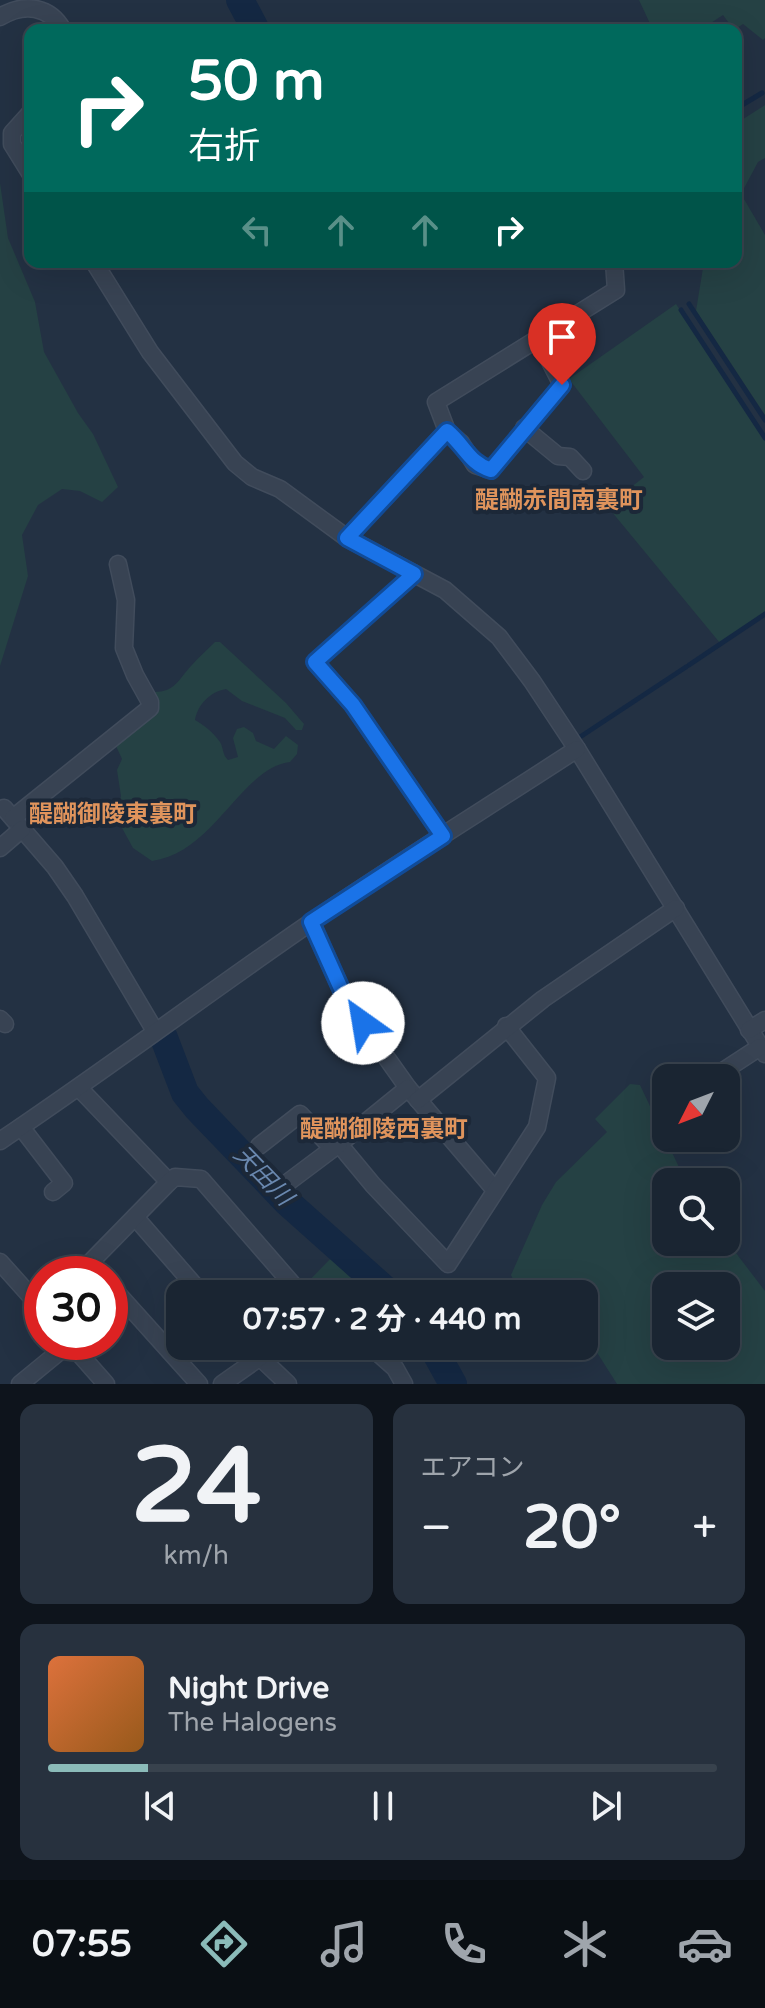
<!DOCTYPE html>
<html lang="ja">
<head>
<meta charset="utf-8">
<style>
	:root { --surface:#1a2532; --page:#27313e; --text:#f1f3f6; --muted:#9fa5ac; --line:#38424d; --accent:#8bbbb9 }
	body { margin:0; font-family:"Varela Round","Noto Sans JP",sans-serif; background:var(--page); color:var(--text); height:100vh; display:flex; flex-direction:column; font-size:30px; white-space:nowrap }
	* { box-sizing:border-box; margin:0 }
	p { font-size:26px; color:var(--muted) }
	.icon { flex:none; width:44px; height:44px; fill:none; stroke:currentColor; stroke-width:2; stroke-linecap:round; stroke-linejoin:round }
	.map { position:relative; height:1384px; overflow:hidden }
	.side { display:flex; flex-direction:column; gap:20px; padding:20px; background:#0e141c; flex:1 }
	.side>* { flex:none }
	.top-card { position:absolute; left:24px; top:24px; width:718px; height:244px; border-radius:16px; box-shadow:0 8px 32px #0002,0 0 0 2px var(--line); background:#00695c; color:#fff; overflow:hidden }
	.needle { width:52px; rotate:228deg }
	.tools { position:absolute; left:652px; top:1064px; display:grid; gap:16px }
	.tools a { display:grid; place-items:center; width:88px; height:88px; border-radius:16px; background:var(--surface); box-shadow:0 8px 32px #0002,0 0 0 2px var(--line); font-size:40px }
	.speed { position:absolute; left:24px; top:1256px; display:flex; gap:16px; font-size:40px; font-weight:700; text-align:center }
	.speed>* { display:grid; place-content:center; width:104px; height:104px; border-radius:50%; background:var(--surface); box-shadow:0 8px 32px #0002,0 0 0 2px var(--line); line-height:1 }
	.speed .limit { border:12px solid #d22; background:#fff; color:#111 }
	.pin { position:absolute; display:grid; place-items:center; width:68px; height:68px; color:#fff; margin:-82px -34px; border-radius:50% 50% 50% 0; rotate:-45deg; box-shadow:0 0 8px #0007 }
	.pin .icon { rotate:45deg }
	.me { position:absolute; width:88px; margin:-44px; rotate:328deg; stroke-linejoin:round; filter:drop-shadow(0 0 6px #0008) }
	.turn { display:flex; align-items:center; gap:28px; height:168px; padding:0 32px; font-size:36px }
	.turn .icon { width:104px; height:104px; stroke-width:2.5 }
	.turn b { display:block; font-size:56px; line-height:68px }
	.lanes { display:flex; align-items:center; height:76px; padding:0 32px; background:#0003; justify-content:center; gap:40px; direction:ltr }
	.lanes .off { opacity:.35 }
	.big { font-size:60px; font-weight:700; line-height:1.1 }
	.side .tile { flex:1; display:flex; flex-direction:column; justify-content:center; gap:12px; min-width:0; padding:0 28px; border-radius:16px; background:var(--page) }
	.side .dial { align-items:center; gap:0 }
	.dial b { font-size:104px; line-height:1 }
	.song { display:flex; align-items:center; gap:24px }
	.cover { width:96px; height:96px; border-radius:12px; background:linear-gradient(135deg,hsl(20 70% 55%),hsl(30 70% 35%)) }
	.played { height:8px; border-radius:4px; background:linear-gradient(90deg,var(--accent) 15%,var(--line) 15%) }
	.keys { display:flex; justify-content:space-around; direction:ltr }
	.heat { display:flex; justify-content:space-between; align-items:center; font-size:44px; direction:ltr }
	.side .tiles { flex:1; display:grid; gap:20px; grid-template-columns:1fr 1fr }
	.tile:last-child { grid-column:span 2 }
	.trip { position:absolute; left:166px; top:1280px; width:432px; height:80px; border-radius:16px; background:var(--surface); box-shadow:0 8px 32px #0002,0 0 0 2px var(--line); font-weight:700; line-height:80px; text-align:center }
	.tabs { display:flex; height:128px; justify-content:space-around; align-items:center; background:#0a0f14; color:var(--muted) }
	.tabs .icon { width:56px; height:56px }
	.tabs .selected { color:var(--accent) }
	.tabs b { font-size:36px; color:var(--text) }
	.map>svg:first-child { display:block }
</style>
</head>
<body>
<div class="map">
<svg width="765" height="1384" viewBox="0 0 765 1384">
	<rect width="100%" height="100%" fill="#233143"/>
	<!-- green -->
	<g fill="#254144" fill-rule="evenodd">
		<polygon points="639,0 765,0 765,38 763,40 743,24 734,30 723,15 700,30 653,30"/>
		<polygon points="765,105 765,158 758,162 741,194 765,235 765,415 696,311 704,262 736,262 736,116 740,121"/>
		<polygon points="0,183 8,238 35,302 44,352 78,413 93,434 118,487 102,502 80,491 62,489 38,505 22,535 28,576 0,666"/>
		<polygon points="676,304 765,440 765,613 720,643 607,506 644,477 569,379"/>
		<path d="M 215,642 L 220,642 L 286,703 L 304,724 L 302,730 L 296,730 L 285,718 L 242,701 L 226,689 C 210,692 198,704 195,720 C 205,726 213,732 220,742 C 224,749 222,754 228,760 L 238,757 L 233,738 L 237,729 L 244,727 L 253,733 L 256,741 L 274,749 L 286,736 L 298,745 L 297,754 L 290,762 C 241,768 214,853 152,861 L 133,848 L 116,817 L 121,796 L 117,770 L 122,759 L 116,746 L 120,734 L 154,692 C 175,692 178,680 191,666 C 198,658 207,650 215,642 Z"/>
		<path d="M 630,1084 L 640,1085 L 686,1182 L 666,1182 L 666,1242 L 726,1242 L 726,1240 L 765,1291 L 765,1384 L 617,1384 L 584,1332 L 584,1294 L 520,1294 L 511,1275 L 542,1205 L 556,1182 L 607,1132 L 595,1119 ZM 726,1286 L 726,1346 L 666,1346 L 666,1286 Z"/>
		<polygon points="333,1256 381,1294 311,1294 304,1286"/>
	</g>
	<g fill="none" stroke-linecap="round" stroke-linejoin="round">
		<!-- stream -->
		<g stroke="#142843" stroke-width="5">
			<polyline points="705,30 708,30"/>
			<polyline points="736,96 742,105 762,93"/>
			<polyline points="689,304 765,420"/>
			<polyline points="681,310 765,438"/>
			<polyline points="689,665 765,614"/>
			<polyline points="580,737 686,667"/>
		</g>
		<!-- river -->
		<g stroke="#142843" stroke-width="28">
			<polyline points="240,0 256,30"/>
			<polyline points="164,1038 185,1093 197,1108 287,1202 390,1294"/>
			<polyline points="432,1346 453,1384"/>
		</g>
		<!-- street casing -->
		<g stroke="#414c5c" stroke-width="19">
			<g id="street">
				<path d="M 0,17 C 23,3 49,5 63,30"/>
				<polyline points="30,113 12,133 12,144 30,173"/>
				<polyline points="94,262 150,352 235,463 252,477 280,489 347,538 445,590 499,637 532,681 577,749 765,1054"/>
				<polyline points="538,338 562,385 491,470 475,465 461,443 447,431 436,402 616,290 614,262"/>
				<polyline points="524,428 558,456 570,457 583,471"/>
				<polyline points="347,538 447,431"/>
				<polyline points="414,574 315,662 353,705 443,836"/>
				<polyline points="4,808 55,867 75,896 155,1031"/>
				<polyline points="13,818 150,708 150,702 135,675 124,648 126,600 118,564"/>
				<polyline points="0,848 22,829"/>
				<polyline points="311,922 347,1002 408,1088 495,1190"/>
				<polyline points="0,1019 5,1024"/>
				<polyline points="749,1030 765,1020"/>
				<polyline points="714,1077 760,1047"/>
				<polyline points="79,1088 169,1182"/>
				<polyline points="408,1088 339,1144 373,1185 448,1264 537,1127 547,1078 506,1026"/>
				<polyline points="418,1100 543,999 676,908"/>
				<polyline points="21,1127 64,1183 53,1192"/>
				<path d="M 0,1141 C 104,1071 204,996 307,925 C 395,864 487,808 577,749"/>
				<polyline points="259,1146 300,1114 332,1148"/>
				<polyline points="287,1183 339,1144"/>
				<polyline points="135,1217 202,1294"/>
				<polyline points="0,1262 42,1309"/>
				<polyline points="79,1274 169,1182 175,1177 201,1179 301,1294"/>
				<polyline points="110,1285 199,1384"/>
				<polyline points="69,1342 106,1384"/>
				<polyline points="248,1346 288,1384"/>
				<polyline points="370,1346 395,1368 404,1384"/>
				<polyline points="20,1384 70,1343"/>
				<polyline points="222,1384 276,1346"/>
			</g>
		</g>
		<!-- street -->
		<use href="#street" stroke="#384353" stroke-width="16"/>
	</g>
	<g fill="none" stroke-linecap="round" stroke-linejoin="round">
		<!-- route casing -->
		<g stroke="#114b97" stroke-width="20">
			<path id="route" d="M 363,1023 L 347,1002 L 311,922 L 443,836 L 353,705 L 315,662 L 414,574 L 347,538 L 447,431 C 465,446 469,463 491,470 L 562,385"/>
		</g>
		<!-- route -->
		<use href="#route" stroke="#1a73e8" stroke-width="14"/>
	</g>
	<g text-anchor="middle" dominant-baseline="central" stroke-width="8" stroke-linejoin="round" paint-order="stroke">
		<!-- neighbourhood labels -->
		<g font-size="24" font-weight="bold" fill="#e0945c" stroke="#1c2838">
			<text x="559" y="500">醍醐赤間南裏町</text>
			<text x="113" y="814">醍醐御陵東裏町</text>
			<text x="384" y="1129">醍醐御陵西裏町</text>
		</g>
		<!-- water labels -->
		<g font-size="24" font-style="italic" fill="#6a88af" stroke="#1c2838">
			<text transform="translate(263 1176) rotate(46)">天田川</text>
		</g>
	</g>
</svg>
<div class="tools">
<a><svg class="needle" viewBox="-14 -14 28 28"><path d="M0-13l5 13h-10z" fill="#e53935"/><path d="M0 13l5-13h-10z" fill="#9fa5ac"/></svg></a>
<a><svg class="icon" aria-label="search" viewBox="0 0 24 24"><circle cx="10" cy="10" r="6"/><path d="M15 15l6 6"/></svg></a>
<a><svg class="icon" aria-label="layers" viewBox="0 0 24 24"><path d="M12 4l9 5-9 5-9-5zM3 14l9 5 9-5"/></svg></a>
</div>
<div class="speed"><div class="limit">30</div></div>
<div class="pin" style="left:562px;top:385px;background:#d93025"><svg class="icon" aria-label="arrive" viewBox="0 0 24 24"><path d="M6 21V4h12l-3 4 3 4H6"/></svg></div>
<svg class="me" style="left:363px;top:1023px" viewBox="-20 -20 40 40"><circle r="19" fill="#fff"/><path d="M0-13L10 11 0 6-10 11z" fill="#1a73e8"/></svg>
<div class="trip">07:57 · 2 分 · 440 m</div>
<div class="top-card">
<div class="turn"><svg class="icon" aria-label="right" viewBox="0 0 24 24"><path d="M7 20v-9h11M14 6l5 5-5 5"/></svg><div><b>50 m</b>右折</div></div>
<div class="lanes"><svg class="icon off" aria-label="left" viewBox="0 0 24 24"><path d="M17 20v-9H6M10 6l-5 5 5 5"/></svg><svg class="icon off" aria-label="ahead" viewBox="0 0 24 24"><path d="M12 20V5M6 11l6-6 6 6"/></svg><svg class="icon off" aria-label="ahead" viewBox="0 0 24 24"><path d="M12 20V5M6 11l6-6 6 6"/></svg><svg class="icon" aria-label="right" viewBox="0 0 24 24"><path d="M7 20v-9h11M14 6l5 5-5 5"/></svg></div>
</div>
</div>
<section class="side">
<div class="tiles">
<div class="tile dial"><b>24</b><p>km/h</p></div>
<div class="tile"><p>エアコン</p>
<div class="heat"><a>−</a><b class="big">20°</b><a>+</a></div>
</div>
<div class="tile">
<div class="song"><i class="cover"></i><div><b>Night Drive</b><p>The Halogens</p></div></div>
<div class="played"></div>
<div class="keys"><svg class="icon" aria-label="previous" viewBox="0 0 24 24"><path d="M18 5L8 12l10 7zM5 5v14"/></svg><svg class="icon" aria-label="pause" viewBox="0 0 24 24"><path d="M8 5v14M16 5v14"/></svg><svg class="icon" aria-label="next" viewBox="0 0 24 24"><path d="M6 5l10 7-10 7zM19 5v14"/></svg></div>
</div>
</div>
</section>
<nav class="tabs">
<b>07:55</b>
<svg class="icon selected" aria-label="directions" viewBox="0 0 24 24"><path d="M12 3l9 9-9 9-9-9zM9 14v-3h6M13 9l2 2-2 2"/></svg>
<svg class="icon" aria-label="music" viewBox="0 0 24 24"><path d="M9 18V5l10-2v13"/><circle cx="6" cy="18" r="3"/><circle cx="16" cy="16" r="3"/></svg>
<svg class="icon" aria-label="phone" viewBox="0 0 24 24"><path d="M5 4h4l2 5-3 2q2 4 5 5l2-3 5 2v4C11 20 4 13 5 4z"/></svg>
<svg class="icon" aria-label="climate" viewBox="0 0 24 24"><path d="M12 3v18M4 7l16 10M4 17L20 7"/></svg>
<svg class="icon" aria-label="car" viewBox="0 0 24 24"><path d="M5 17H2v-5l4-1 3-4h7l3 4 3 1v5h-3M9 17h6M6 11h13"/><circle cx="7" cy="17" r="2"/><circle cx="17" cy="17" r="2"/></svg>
</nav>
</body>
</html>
